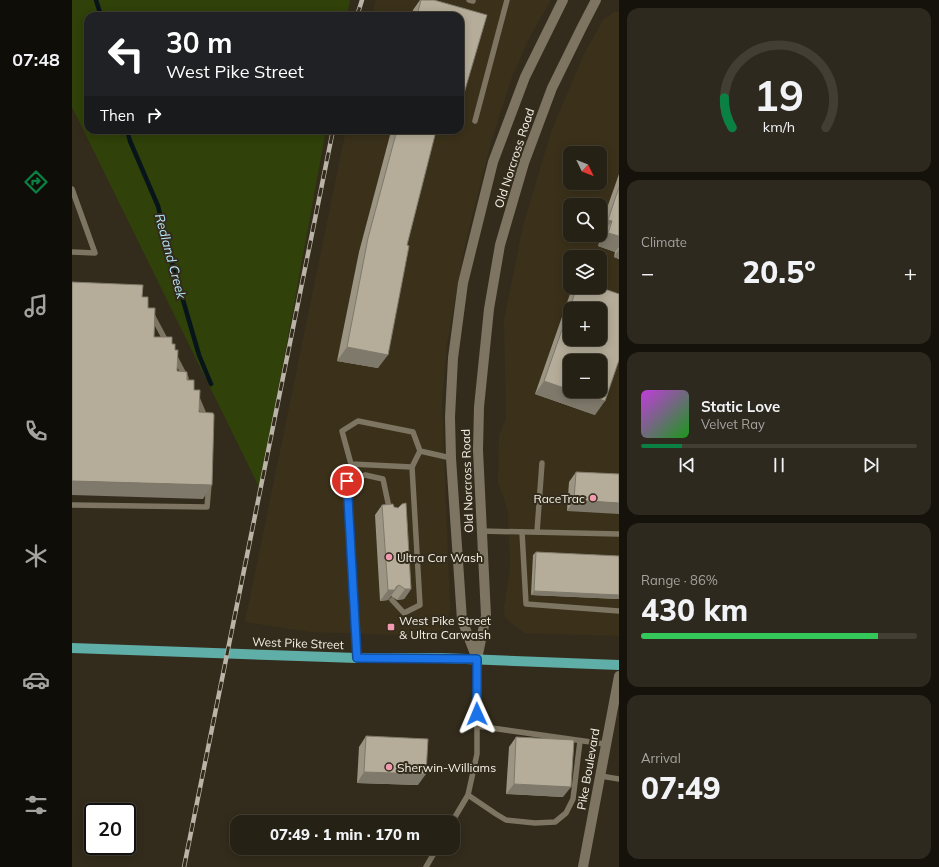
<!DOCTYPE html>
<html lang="en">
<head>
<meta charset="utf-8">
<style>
	:root { --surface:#262115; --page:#2e291e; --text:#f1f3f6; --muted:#a4a3a0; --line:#423e34; --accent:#0b8043 }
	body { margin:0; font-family:Mulish,sans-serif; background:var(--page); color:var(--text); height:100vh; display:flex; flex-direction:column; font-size:15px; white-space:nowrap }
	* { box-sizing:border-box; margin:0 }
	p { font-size:13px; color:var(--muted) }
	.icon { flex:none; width:22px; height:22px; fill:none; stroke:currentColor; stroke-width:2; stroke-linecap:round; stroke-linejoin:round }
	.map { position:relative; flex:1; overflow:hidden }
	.side { display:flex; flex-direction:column; gap:8px; padding:8px; background:#15120c; width:320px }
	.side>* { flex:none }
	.guide { position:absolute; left:12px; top:12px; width:380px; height:122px; border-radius:12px; box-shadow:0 2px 10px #0003,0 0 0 1px var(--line); background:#202124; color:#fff; overflow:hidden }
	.needle { width:26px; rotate:133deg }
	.buttons { position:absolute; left:491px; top:146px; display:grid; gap:8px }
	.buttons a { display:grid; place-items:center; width:44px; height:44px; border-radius:8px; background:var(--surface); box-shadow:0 2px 10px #0003,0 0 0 1px var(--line); font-size:20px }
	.speed { position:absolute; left:12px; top:803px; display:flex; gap:8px; font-size:20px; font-weight:700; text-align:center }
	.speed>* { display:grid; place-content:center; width:52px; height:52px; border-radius:50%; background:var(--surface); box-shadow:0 2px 10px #0003,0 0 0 1px var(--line); line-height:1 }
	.speed .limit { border:2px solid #111; border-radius:6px; background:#fff; color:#111 }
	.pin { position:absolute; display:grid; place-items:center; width:34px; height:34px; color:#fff; margin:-17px; border:2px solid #fff; border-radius:50%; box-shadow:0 1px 4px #0007 }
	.me { position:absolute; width:44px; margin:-22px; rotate:359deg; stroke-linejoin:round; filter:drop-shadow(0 0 3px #0008) }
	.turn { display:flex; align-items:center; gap:14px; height:84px; padding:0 16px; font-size:18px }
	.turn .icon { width:52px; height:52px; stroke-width:2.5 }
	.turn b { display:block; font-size:28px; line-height:34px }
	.then { display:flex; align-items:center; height:38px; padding:0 16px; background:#0003; gap:8px; font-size:15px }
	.big { font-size:30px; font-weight:800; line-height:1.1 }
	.side .widget { flex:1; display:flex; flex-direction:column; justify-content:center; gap:6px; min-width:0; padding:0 14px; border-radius:12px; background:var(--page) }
	.side .dial { align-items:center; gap:0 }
	.dial svg { height:104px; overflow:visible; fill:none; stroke:var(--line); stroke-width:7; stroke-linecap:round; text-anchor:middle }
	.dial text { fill:var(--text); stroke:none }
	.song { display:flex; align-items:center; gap:12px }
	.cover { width:48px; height:48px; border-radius:6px; background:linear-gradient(135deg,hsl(290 70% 55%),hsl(120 70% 35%)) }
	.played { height:4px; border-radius:2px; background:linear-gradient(90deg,var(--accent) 15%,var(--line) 15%) }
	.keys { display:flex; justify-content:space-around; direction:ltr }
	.heat { display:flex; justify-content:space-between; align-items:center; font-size:22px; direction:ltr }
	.charge { height:6px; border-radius:3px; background:linear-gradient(90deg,#34c759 86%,var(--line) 0) }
	.trip { position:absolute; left:158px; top:815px; width:230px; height:40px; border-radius:12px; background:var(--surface); box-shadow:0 2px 10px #0003,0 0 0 1px var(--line); font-weight:800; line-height:40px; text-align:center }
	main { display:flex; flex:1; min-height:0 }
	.tab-bar { display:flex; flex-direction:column; width:72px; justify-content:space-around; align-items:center; background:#0f0d08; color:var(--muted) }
	.tab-bar .icon { width:28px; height:28px }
	.tab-bar .current { color:var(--accent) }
	.tab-bar b { font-size:18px; color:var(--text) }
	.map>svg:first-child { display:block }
</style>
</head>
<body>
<main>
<nav class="tab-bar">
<b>07:48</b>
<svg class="icon current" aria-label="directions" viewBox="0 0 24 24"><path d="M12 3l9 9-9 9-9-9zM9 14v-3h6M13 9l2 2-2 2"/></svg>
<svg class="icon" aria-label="music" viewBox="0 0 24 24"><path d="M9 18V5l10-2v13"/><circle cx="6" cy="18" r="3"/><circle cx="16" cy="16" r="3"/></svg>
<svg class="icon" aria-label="phone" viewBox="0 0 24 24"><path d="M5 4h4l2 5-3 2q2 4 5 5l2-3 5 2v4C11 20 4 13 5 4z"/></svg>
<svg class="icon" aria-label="climate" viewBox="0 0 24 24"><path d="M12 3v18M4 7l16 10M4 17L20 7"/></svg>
<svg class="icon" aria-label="car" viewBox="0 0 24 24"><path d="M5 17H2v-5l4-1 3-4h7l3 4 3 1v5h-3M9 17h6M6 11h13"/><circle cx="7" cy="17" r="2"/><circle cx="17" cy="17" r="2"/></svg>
<svg class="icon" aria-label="filters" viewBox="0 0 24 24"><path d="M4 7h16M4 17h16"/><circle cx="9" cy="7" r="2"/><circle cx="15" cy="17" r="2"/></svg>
</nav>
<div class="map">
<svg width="547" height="867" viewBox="0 0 547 867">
	<rect width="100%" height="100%" fill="#332c1c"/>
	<!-- built -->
	<g fill="#3b311a" fill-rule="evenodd">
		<polygon points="304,0 479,0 458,36 440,77 419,142 393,245 375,344 370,400 378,609 376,620 371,628 364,633 356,636 238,632 173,622 274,130 388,130 388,16 300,16"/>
		<path d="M 542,12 L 547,12 L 547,636 L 452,633 L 439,623 L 433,617 L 432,609 L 438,568 L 436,511 L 426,482 L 427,435 L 434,419 L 432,320 L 451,226 L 479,132 L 512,54 L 531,20 ZM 498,153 L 528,153 L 528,183 L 498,183 ZM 498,205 L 528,205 L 528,235 L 498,235 ZM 498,257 L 528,257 L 528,287 L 498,287 ZM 498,309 L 528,309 L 528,339 L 498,339 ZM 498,361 L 528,361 L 528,391 L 498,391 Z"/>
	</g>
	<!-- green -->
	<polygon fill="#304109" points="0,0 278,0 275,16 16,16 16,130 254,130 188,489 0,107"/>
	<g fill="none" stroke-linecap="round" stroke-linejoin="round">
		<!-- stream -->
		<g stroke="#07151b" stroke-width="4.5">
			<polyline points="24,0 29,16"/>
			<polyline points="55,130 58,141 86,206 97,252 127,355 139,384"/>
		</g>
		<!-- lane -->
		<g stroke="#7d7562" stroke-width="5.5">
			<polyline points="397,0 401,1 401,0"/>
			<polyline points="403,121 435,0"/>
			<polyline points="0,189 23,253 0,252"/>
			<polyline points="79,313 95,343"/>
			<polyline points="103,357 114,378"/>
			<polyline points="125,398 134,419"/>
			<polyline points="340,467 348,451"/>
			<polyline points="0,505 135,507 137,484"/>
			<polyline points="409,531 547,534"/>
			<polyline points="450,532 454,604 547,611"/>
			<polyline points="465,532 470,463"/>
			<polyline points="320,600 332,613 348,605 340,467 279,464 270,431 286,421 341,432 348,451 379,458"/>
			<polyline points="285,658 275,481 293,475 311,479 318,512"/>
			<polyline points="405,726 533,744"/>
			<polyline points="529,776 547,779"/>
			<polyline points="396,795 424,814 434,820 463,823 483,822 494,813 501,799 508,741"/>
			<polyline points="380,822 396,795 405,754 405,659"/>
			<polyline points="354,867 365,848"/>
		</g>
		<!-- street -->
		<polyline stroke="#7d7562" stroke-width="10" points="511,867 547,676"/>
		<!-- secondary -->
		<g stroke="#7d7562" stroke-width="10">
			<polyline points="405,659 390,620 379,458 378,417 381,358 391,283 421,162 453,77 491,0"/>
			<polyline points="405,659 414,616 406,450 407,407 417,309 428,245 452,163 480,88 510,27 524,0"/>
		</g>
		<!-- primary -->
		<polyline stroke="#5faea8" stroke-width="10" points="0,648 285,658 369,658 547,665"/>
		<!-- rail casing -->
		<g stroke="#b9b3a8" stroke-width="4.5">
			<g id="rail">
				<polyline points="285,16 290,0"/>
				<polyline points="112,867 261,130"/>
			</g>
		</g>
		<!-- rail -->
		<use href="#rail" stroke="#332c1c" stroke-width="3" stroke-dasharray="9" stroke-linecap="butt"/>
	</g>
	<!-- wall -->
	<g fill="#9c9584">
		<polygon points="348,0 362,0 388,16 339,16 341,10"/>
		<polygon points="321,130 362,130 306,368 265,361 287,252 318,135"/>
		<polygon points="547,174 547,259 542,257 543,252 526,246 530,235 528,234 528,228"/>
		<polygon points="502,287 527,287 523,415 463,394 498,294"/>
		<polygon points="504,472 547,474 495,511 497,482"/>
		<polygon points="330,504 339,589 332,599 325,600 319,596 316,600 308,601 303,515 310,505 322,507 326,508"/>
		<polygon points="464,552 547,556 547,599 459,595 461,555"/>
		<polygon points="294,736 346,785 285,783 287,747"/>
		<polygon points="444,737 491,797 434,794 437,747"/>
	</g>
	<!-- shaded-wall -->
	<g fill="#7f796b">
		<polygon points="536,220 540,221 530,235 528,234 528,231"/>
		<polygon points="536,233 547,236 547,247 543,252 526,246"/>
		<polygon points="547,249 547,259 542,257"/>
		<polygon points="275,347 316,355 306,368 265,361"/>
		<polygon points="472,381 498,390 498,391 502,391 533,401 523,415 463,394"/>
		<polygon points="0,481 140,485 131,499 0,495"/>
		<polygon points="502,500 547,503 547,514 495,511"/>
		<polygon points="327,585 316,600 308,601 316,590"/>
		<polygon points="333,589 339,589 332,599 325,600"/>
		<polygon points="462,591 547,595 547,599 459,595"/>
		<polygon points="292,772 354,774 346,785 285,783"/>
		<polygon points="442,784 499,787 491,797 434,794"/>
	</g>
	<!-- building -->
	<g fill="#b5ad99" stroke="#7f796b" fill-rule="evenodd">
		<polygon points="349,0 362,0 415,15 388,107 388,16 345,16"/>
		<polygon points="325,130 362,130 364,131 335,245 337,246 316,355 275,347 296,238"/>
		<polygon points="547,187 547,236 536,233 540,221 536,220"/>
		<polygon points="0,282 71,285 70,297 76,297 76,308 83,308 82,337 100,337 100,344 103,344 103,350 106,350 105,371 115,372 115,380 122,380 122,390 128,390 127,412 141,413 142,415 140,485 0,481"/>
		<path d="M 505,287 L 527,287 L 547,294 L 547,360 L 533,401 L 502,391 L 528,391 L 528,361 L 498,361 L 498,390 L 472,381 ZM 498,309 L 528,309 L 528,339 L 498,339 Z"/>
		<polygon points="504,472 547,474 547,503 502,500"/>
		<polygon points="334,503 339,589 333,589 327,585 324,587 323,590 316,590 310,505 321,504 322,507 326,508 330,504"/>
		<polygon points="464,552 547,556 547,595 462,591"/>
		<polygon points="294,736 356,739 354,774 292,772"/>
		<polygon points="444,737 502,740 499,787 442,784"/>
	</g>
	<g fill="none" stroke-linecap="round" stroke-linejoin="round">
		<!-- route casing -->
		<g stroke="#114b97" stroke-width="10">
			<polyline id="route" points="275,481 285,658 405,659 405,714"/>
		</g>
		<!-- route -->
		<use href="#route" stroke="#1a73e8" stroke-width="7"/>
	</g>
	<!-- markers -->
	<g fill="#f19ab1" stroke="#332c1c" stroke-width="1.5">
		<circle cx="521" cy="498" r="4"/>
		<circle cx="317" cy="557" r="4"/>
		<rect x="315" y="623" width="8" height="8" rx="2"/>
		<circle cx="317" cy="767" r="4"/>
	</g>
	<g text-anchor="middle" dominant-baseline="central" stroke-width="4" stroke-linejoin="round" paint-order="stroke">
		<!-- street labels -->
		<g font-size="12" fill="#f6f1e7" stroke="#332c1c">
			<text transform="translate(442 158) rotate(-72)">Old Norcross Road</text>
			<text transform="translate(395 481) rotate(-92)">Old Norcross Road</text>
			<text transform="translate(226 643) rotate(2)">West Pike Street</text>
			<text transform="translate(516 769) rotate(-80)">Pike Boulevard</text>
		</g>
		<!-- poi labels -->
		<g font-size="12" fill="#f6f1e7" stroke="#332c1c" text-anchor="start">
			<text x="513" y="498" text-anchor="end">RaceTrac</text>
			<text x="325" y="557">Ultra Car Wash</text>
			<text x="327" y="620">West Pike Street<tspan x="327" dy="14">&amp; Ultra Carwash</tspan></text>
			<text x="325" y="767">Sherwin-Williams</text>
		</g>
		<!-- water labels -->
		<g font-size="13" font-style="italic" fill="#b6e9fc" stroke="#332c1c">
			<text transform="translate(99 256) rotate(75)">Redland Creek</text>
		</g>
	</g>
</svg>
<div class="buttons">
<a><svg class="needle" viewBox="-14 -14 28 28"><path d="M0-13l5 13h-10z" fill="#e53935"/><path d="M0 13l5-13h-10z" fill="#a4a3a0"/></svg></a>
<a><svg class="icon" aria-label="search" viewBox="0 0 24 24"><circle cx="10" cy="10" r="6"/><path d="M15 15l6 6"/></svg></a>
<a><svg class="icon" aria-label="layers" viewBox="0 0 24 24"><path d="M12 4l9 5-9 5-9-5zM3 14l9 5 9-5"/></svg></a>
<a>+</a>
<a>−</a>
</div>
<div class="speed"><div class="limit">20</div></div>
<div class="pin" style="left:275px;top:481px;background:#d93025"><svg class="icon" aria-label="arrive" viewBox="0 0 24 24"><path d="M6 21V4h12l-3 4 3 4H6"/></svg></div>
<svg class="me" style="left:405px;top:714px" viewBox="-20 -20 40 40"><path d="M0-17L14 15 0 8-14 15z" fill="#1a73e8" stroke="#fff" stroke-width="4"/></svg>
<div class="trip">07:49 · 1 min · 170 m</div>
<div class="guide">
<div class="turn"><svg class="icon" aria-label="left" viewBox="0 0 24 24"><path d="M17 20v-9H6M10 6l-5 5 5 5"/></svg><div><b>30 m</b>West Pike Street</div></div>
<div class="then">Then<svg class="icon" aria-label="right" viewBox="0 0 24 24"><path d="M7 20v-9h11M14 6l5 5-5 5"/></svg></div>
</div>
</div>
<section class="side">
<div class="widget dial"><svg viewBox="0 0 100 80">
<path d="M14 69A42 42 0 1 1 86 69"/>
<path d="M14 69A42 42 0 0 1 8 46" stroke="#0b8043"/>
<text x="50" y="56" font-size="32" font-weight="700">19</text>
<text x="50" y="72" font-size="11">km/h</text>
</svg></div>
<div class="widget"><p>Climate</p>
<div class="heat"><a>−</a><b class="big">20.5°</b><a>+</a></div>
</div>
<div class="widget">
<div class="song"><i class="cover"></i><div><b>Static Love</b><p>Velvet Ray</p></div></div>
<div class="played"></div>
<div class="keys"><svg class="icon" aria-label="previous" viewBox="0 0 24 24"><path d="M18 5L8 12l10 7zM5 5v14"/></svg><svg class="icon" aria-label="pause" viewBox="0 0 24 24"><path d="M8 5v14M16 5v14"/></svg><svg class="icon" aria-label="next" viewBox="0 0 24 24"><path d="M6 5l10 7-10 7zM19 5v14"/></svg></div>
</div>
<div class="widget"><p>Range · 86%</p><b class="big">430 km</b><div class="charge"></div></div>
<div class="widget"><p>Arrival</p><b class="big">07:49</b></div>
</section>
</main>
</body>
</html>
